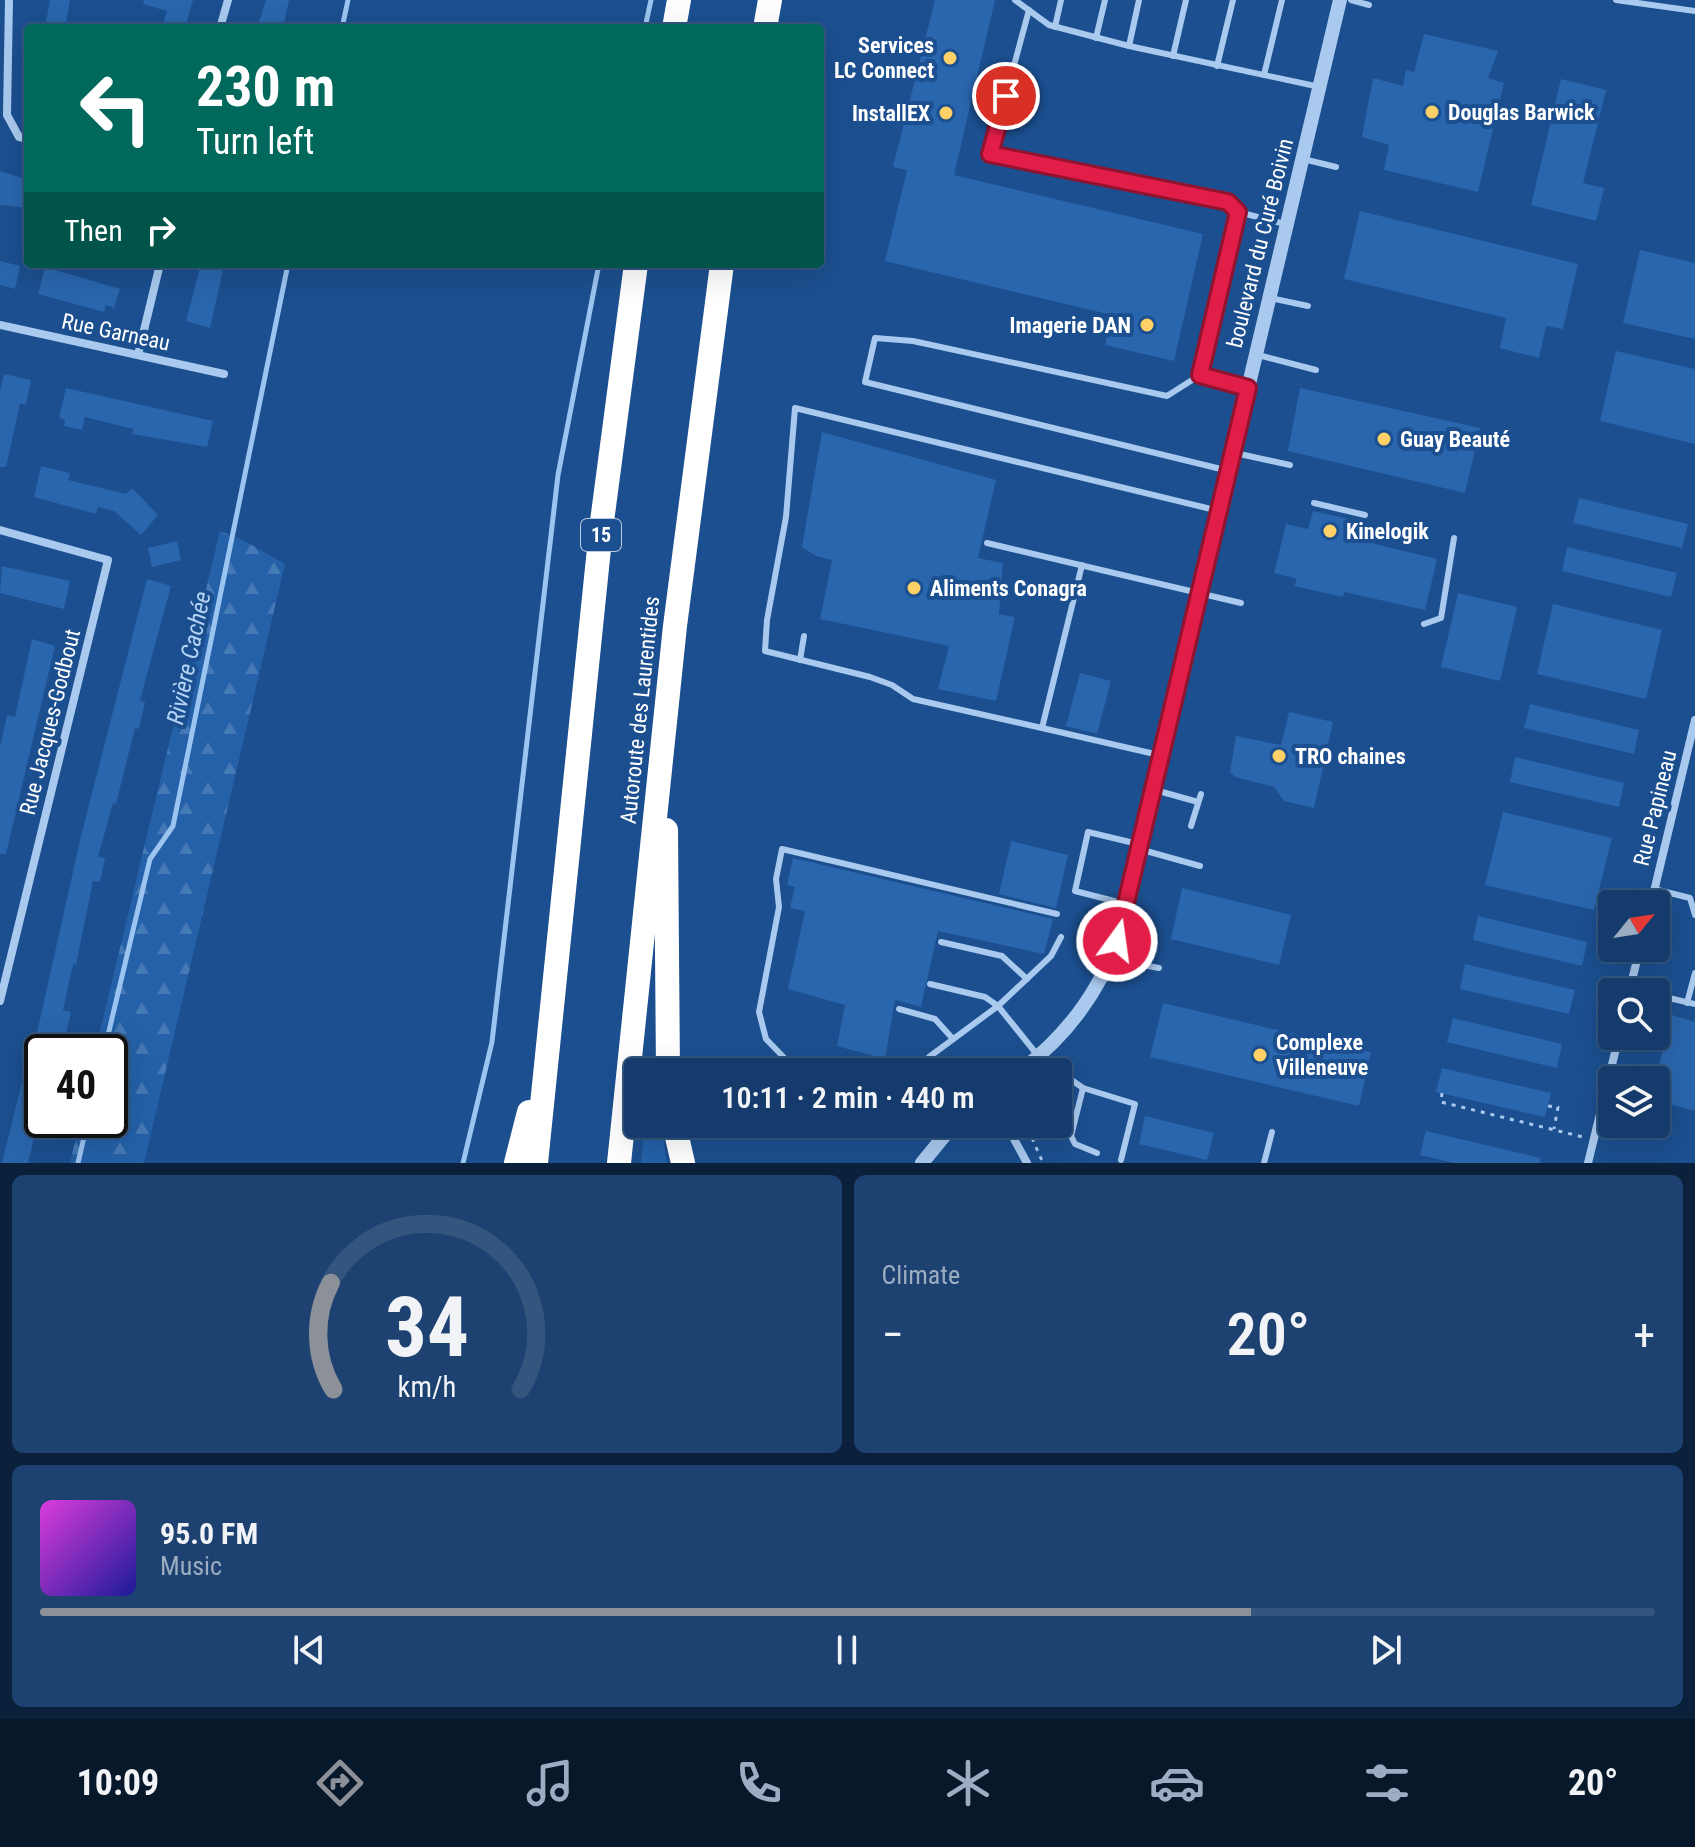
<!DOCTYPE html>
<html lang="en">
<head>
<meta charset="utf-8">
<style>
	:root { --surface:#143b6b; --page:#1d4271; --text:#f1f3f6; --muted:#9dadc1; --line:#33557e; --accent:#8c9099 }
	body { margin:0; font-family:"Roboto Condensed",sans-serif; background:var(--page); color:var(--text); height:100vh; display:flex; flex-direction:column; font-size:30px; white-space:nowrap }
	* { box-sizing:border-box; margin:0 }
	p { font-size:26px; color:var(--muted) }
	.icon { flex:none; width:44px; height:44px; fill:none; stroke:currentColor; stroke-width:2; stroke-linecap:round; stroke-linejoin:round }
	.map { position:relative; height:1163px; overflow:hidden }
	.sheet { display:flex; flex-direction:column; gap:12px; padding:12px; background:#0b203b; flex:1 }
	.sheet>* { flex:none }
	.guide { position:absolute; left:24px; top:24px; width:800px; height:244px; border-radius:8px; box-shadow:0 8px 32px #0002,0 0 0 2px var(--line); background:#00695c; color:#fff; overflow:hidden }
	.needle { width:52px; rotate:60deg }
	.tools { position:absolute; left:1598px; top:890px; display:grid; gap:16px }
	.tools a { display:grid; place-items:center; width:72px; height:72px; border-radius:8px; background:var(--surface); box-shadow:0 8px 32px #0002,0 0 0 2px var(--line); font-size:40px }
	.speed { position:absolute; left:24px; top:1034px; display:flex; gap:16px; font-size:40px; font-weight:700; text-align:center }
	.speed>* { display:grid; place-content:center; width:104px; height:104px; border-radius:50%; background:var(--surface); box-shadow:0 8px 32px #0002,0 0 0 2px var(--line); line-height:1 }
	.speed .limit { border:4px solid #111; border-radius:12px; background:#fff; color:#111 }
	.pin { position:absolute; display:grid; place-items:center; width:68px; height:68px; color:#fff; margin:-34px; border:4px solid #fff; border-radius:50%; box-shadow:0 2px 8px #0007 }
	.me { position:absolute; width:88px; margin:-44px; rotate:14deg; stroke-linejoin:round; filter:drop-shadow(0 0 6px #0008) }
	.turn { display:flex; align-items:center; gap:28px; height:168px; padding:0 40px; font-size:36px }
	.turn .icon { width:104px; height:104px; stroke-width:2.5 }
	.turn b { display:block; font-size:56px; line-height:68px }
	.then { display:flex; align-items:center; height:76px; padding:0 40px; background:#0003; gap:16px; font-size:30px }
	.big { font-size:60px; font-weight:600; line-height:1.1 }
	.sheet .card { flex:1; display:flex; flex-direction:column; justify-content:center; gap:12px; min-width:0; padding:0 28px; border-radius:12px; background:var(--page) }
	.sheet .dial { align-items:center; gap:0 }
	.dial svg { height:208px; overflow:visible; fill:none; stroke:var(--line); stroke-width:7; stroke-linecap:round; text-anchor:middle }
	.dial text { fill:var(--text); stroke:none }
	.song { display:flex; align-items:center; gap:24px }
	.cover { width:96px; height:96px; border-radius:12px; background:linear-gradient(135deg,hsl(300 70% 55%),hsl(240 70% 35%)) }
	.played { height:8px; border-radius:4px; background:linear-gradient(90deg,var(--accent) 75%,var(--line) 75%) }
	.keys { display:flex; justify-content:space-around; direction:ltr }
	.heat { display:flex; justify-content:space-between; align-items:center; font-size:44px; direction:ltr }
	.sheet .tiles { flex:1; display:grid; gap:12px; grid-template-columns:1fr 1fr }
	.card:last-child { grid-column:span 2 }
	.trip { position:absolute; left:624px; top:1058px; width:448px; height:80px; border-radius:8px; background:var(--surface); box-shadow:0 8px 32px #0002,0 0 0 2px var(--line); font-weight:600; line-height:80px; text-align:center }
	.dock { display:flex; height:128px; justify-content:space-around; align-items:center; background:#08182b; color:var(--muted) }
	.dock .icon { width:56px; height:56px }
	.dock .on { color:var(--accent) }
	.dock b { font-size:36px; color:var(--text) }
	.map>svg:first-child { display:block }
</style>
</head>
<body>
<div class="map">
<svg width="1695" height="1163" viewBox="0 0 1695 1163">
	<defs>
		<pattern id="forest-firs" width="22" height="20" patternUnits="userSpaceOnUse" patternTransform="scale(2)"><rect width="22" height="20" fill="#2461a8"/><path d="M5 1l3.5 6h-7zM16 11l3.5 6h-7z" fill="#4579b5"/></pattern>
	</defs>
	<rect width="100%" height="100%" fill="#1b4f8f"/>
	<!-- green -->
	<polygon fill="#2461a8" points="645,1124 661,1124 667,1163 641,1163"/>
	<!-- forest -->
	<polygon fill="url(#forest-firs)" points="220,531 241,539 285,564 144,1163 70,1163 80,1120 110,1120 110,1052 95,1052"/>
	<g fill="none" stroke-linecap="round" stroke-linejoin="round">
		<!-- stream -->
		<g stroke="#9cc4f0" stroke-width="5">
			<polyline points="342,28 348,0"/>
			<polyline points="645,28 651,0"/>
			<polyline points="104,1052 150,859 173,826 288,264"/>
			<polyline points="78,1163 88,1120"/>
			<polyline points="463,1163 492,1042 558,475 599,264"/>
		</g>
	</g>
	<!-- building -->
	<g fill="#2a66ad">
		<polygon points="50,0 70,0 65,28 45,28"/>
		<polygon points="144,0 193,0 185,28 162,28 167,11 143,4"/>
		<polygon points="266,0 289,0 283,28 257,28"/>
		<polygon points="935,0 995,0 954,175 1203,234 1174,361 1105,345 1112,315 885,261 907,170 893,167"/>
		<polygon points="1424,34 1498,51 1488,78 1504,83 1478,192 1384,170 1389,145 1362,137 1373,78 1403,86 1406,70 1414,72"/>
		<polygon points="1561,79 1606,90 1583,183 1604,188 1596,221 1531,205"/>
		<polygon points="0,171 28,180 28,208 0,205"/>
		<polygon points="1360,211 1578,264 1563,329 1546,326 1539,358 1500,348 1506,318 1344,279"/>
		<polygon points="1640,250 1695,263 1695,339 1623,323"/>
		<polygon points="0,261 20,266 15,289 0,285"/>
		<polygon points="201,264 224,266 210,328 186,321"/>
		<polygon points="45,267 120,289 114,308 106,305 104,312 38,294"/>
		<polygon points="1616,351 1695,369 1695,444 1600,421"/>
		<polygon points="4,374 31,380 26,405 20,404 6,467 0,467 0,390"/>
		<polygon points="66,388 213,421 207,447 132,434 133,429 85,417 82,430 64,426 65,420 59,418"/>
		<polygon points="1300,388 1480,428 1465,493 1288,451"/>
		<polygon points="822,432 996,480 978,558 1003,563 999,614 1015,617 996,701 938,689 949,646 820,619 832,560 816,556 802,547"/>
		<polygon points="41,466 70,473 68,480 126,494 132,488 158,515 141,535 114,511 98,507 96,514 34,497"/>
		<polygon points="1579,498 1688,524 1682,548 1573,523"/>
		<polygon points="1313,511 1363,522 1359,540 1437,559 1425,610 1344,592 1343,597 1294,586 1297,579 1274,573 1286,524 1308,529"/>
		<polygon points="177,541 181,560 152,567 148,548"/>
		<polygon points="1567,547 1677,573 1671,597 1562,571"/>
		<polygon points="2,566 70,581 64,609 0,593"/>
		<polygon points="147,579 171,586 140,700 145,702 139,729 135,728 116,804 113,803 98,857 105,858 100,882 93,881 76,965 73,964 63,1010 71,1012 62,1052 42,1052 42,1106 28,1163 2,1163 31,1045 34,1046 81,836"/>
		<polygon points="1458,593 1517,607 1500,681 1441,667"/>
		<polygon points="1553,604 1662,630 1646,699 1537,674"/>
		<polygon points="32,639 55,646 6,854 0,854 0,747 7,715 15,717"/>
		<polygon points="1080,673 1111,681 1097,734 1066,726"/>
		<polygon points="1530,704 1639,730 1634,754 1524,728"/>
		<polygon points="1289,712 1333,722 1314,808 1284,801 1274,787 1235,777 1230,772 1236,736 1281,745"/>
		<polygon points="1515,757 1624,783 1619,807 1510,782"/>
		<polygon points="1503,812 1612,838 1594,910 1485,885"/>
		<polygon points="1011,841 1068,855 1056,908 999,894"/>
		<polygon points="793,858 1053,919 1044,954 938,931 921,1007 895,1000 885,1059 837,1046 845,1005 788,989 805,911 790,908 795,887 787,885"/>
		<polygon points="1182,888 1291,915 1279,965 1171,939"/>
		<polygon points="1478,916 1587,942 1582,966 1473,940"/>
		<polygon points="1465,964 1575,990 1569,1014 1460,989"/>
		<polygon points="1163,1003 1371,1052 1359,1106 1150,1057"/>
		<polygon points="1672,1015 1695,1022 1695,1111 1656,1100 1656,1077"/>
		<polygon points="1453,1018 1562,1044 1557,1068 1447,1042"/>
		<polygon points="1442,1068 1551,1093 1545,1117 1436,1092"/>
		<polygon points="1145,1116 1214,1133 1207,1160 1139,1144"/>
		<polygon points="1426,1131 1541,1158 1540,1163 1454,1163 1420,1155"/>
	</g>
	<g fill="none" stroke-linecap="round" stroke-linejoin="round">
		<!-- path -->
		<g stroke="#a9c9ee" stroke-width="3" stroke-dasharray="4 6" stroke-linecap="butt">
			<polyline points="1442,1093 1441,1102 1583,1137"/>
			<polyline points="1548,1106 1558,1107 1554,1129"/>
			<polyline points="1032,1138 1043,1163"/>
		</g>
		<!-- service -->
		<g stroke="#a9c9ee" stroke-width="6">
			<polyline points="1015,0 1049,25 1129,46 1320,87"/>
			<polyline points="1351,0 1369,5"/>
			<polyline points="1616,0 1695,11"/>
			<polyline points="1029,10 990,154 1228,202 1238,212"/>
			<polyline points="1055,27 1061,0"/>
			<polyline points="1096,38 1105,0"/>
			<polyline points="1129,46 1139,0"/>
			<polyline points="1173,56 1186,0"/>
			<polyline points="1217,66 1233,0"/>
			<polyline points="1264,75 1282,0"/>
			<polyline points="1303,159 1336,167"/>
			<polyline points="1270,298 1308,306"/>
			<polyline points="1258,355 1316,370"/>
			<polyline points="1200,375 1247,388"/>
			<polyline points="1235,453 1290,465"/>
			<polyline points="1229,471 865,382 875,338 913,341 1167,396 1200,375 1238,212 1285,224"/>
			<polyline points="1314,503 1365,515"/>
			<polyline points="987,543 1241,603"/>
			<polyline points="1082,565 1042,728 913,699 892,685 870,677 765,651 767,620 786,517 795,408 1219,511"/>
			<polyline points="1424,624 1441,618 1454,538"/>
			<polyline points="800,660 804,636"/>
			<polyline points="1042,728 1159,755"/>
			<polyline points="1155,790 1198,802"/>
			<polyline points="1191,826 1201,794"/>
			<polyline points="1139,849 1200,866"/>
			<polyline points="1654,889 1690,898 1695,915"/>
			<polyline points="1126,904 1075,891 1088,832 1138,844"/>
			<polyline points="941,942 1002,956 1027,979"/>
			<polyline points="1111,959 1159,968"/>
			<polyline points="930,984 985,997 998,1006 1051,956 1061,937"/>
			<polyline points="1630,988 1646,992"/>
			<polyline points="1656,995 1695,1004"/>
			<polyline points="1687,1003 1695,973"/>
			<polyline points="899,1009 935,1019 953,1039"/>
			<polyline points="798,1072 766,1039 759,1012 779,907 776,879 782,849 1057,914"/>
			<polyline points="918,1072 929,1057 998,1006 1039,1057 1083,1088"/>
			<polyline points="1097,1153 1075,1144 1071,1136 1083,1088 1135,1104 1121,1160"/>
			<polyline points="1264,1163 1272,1132"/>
		</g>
		<!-- minor -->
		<g stroke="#a9c9ee" stroke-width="8">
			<polyline points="9,0 7,115 19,137 28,139"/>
			<polyline points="220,28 228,0"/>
			<polyline points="0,325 224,374"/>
			<polyline points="138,355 160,264"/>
			<polyline points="0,530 108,560 0,1001"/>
			<polyline points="1651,904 1695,720"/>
			<polyline points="1629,992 1640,948"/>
			<polyline points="1006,1124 1027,1163"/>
			<polyline points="1588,1163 1619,1036"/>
		</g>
		<!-- tertiary -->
		<g stroke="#a9c9ee" stroke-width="14">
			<path d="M 1019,1072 C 1064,1038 1098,995 1117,941 L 1340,0"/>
			<polyline points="922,1163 954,1124"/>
		</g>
		<!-- motorway -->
		<g stroke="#fff" stroke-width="24">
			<polyline points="674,28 679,0"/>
			<polyline points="765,28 770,0"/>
			<polyline points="666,830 668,1072"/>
			<polyline points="674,1124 683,1163"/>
			<polyline points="516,1163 529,1112"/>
			<polyline points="536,1163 601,529 636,264"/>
			<polyline points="619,1163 675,626 722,264"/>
		</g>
	</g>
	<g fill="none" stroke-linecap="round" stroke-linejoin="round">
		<!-- route casing -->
		<g stroke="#92132f" stroke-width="20">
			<polyline id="route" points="1006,96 990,154 1228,202 1238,212 1200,375 1248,388 1117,941"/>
		</g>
		<!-- route -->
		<use href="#route" stroke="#e11d48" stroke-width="14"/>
	</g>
	<!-- markers -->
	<g fill="#ffd166" stroke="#1b4f8f" stroke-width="3">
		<circle cx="950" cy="58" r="8"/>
		<circle cx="1432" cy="112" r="8"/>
		<circle cx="946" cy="113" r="8"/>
		<circle cx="1147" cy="325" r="8"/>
		<circle cx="1384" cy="439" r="8"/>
		<circle cx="1330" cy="531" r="8"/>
		<circle cx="914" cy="588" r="8"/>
		<circle cx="1279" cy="756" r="8"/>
		<circle cx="1260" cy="1055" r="8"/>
	</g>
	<g text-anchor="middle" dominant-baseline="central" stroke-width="8" stroke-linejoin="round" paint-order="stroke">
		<!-- shield labels -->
		<rect fill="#1b4f8f" stroke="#bbcadd" stroke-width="2" x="581" y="519" width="40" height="32" rx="6"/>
		<g font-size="20" font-weight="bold" fill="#fff">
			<text x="601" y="535">15</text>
		</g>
		<!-- poi labels -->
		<g font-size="22" font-weight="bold" fill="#fff" stroke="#1b4f8f" text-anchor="start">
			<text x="934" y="45" text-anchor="end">Services<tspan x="934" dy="25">LC Connect</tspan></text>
			<text x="1448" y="112">Douglas Barwick</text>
			<text x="930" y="113" text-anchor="end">InstallEX</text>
			<text x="1131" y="325" text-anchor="end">Imagerie DAN</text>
			<text x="1400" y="439">Guay Beauté</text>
			<text x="1346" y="531">Kinelogik</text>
			<text x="930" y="588">Aliments Conagra</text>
			<text x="1295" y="756">TRO chaines</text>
			<text x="1276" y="1042">Complexe<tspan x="1276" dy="25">Villeneuve</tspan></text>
		</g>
		<!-- street labels -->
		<g font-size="22" fill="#fff" stroke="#1b4f8f">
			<text transform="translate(1260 243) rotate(-76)">boulevard du Curé Boivin</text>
			<text transform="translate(116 332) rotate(12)">Rue Garneau</text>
			<text transform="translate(640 710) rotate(-84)">Autoroute des Laurentides</text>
			<text transform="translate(50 722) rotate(-76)">Rue Jacques-Godbout</text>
			<text transform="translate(1655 808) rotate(-76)">Rue Papineau</text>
		</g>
		<!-- water labels -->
		<g font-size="24" font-style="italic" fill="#b5d3f5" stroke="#1b4f8f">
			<text transform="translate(189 658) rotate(-78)">Rivière Cachée</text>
		</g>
	</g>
</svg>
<div class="tools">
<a><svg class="needle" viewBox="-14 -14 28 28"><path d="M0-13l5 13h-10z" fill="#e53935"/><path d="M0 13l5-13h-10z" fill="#9dadc1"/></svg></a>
<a><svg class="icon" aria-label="search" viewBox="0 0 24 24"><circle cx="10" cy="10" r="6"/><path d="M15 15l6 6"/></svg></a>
<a><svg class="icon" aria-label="layers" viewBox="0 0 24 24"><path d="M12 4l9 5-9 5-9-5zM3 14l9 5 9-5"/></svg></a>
</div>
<div class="speed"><div class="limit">40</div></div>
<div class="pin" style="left:1006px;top:96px;background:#d93025"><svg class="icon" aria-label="arrive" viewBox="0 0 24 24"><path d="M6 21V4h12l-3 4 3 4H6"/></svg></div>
<svg class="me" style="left:1117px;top:941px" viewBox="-20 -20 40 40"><circle r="17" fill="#e11d48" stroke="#fff" stroke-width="3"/><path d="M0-11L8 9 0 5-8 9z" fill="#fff"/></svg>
<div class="trip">10:11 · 2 min · 440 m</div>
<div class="guide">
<div class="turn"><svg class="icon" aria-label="left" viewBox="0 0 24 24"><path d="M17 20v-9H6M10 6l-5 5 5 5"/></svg><div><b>230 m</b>Turn left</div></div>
<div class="then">Then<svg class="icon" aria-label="right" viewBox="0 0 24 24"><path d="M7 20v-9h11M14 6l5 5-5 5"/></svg></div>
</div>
</div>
<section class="sheet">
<div class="tiles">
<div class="card dial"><svg viewBox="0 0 100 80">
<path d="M14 69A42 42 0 1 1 86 69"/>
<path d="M14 69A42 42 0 0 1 13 28" stroke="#8c9099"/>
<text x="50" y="56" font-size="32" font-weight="700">34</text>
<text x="50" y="72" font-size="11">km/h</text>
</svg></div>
<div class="card"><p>Climate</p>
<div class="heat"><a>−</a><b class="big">20°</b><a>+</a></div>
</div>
<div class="card">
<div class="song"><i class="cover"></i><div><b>95.0 FM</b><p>Music</p></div></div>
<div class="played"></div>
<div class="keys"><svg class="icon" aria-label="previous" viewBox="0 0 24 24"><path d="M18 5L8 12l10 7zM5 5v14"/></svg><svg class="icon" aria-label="pause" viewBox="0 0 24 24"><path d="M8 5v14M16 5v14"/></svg><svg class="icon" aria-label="next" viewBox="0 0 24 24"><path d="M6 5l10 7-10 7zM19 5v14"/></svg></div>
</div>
</div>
</section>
<nav class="dock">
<b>10:09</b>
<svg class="icon on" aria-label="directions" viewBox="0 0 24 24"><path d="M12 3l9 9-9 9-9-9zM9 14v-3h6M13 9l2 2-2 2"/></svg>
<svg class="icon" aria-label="music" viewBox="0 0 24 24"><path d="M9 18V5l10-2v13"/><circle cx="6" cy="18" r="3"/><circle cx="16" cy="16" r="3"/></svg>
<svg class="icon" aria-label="phone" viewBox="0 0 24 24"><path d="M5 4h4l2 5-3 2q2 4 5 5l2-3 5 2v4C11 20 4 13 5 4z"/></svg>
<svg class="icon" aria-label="climate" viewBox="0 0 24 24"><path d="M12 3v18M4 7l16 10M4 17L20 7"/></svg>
<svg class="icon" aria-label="car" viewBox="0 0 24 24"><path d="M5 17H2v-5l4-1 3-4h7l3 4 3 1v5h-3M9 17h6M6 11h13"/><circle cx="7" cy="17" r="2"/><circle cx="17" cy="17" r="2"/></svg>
<svg class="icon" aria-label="filters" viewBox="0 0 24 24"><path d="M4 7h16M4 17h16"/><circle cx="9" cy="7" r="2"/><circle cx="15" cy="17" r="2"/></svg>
<b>20°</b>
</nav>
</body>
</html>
